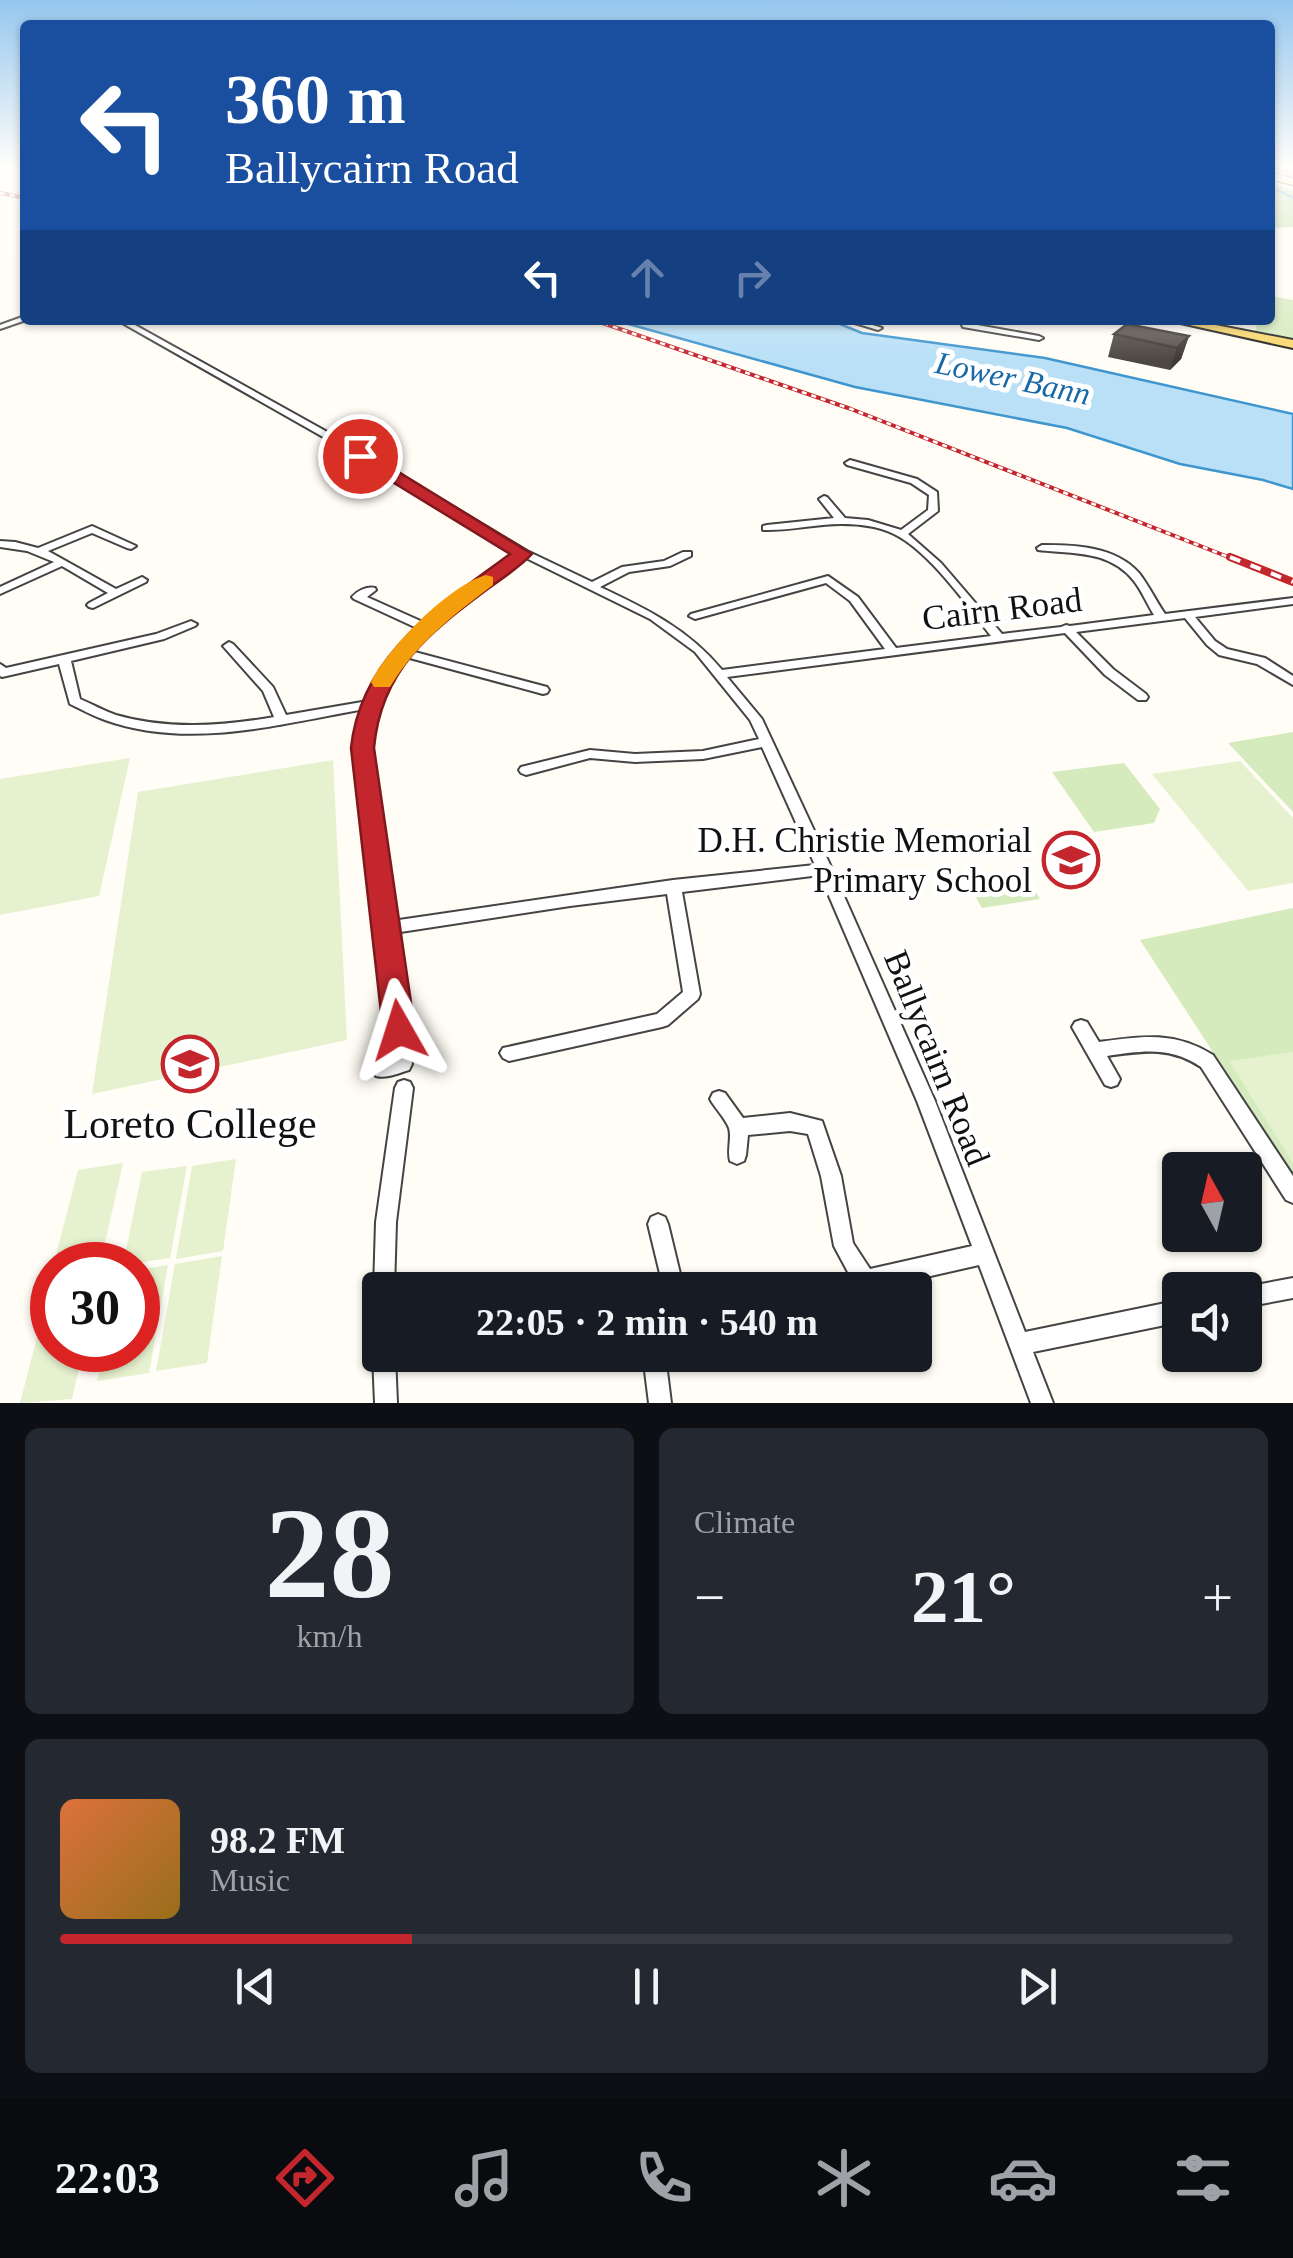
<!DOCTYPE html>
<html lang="en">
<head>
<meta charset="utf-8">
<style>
	:root { --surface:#171b24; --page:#242831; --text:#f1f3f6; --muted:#9ea1a6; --line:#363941; --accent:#c4262e }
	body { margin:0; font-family:Georgia,serif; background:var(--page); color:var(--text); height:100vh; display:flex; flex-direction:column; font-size:38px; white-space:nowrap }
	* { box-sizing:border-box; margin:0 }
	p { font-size:32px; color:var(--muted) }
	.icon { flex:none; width:55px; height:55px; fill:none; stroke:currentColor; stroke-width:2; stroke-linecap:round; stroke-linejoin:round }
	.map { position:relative; height:1403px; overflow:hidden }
	.details { display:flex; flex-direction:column; gap:25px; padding:25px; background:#0d0f14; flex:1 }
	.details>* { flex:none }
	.guide { position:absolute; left:20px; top:20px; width:1255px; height:305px; border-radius:10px; box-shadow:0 2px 8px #0004; background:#1a4fa0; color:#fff; overflow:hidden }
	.needle { width:65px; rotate:352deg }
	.fabs { position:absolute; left:1162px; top:1152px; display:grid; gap:20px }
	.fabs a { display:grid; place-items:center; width:100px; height:100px; border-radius:10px; background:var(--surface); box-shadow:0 2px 8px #0004; font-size:50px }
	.speed { position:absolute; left:30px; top:1242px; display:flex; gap:20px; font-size:50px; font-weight:700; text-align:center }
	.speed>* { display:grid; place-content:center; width:130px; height:130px; border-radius:50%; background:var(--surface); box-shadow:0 2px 8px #0004; line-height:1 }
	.speed .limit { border:15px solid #d22; background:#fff; color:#111 }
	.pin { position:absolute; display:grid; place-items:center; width:85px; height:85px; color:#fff; margin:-42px; border:5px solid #fff; border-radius:50%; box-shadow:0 2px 10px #0007 }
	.me { position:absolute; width:110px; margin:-55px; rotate:354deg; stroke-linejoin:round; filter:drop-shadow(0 0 8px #0008) }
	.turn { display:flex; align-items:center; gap:35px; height:210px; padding:0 40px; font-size:45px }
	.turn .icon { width:130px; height:130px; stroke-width:2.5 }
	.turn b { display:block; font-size:70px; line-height:85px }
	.lanes { display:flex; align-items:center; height:95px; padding:0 40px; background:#0003; justify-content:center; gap:50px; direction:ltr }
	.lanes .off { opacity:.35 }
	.big { font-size:75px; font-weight:700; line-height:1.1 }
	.details .widget { flex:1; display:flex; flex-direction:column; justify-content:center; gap:15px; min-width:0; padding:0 35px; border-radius:15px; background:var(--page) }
	.details .dial { align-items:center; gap:0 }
	.dial b { font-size:130px; line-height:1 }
	.song { display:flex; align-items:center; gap:30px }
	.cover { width:120px; height:120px; border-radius:15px; background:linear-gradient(135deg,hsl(20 70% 55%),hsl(40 70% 35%)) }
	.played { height:10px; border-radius:5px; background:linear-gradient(90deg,var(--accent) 30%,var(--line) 30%) }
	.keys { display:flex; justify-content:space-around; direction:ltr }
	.heat { display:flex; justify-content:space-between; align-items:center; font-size:55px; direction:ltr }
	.details .tiles { flex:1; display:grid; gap:25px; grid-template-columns:1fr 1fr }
	.widget:last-child { grid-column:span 2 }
	.trip { position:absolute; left:362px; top:1272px; width:570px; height:100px; border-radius:10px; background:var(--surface); box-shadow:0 2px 8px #0004; font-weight:700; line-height:100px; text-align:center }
	.menu { display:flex; height:160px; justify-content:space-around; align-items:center; background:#090b0e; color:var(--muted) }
	.menu .icon { width:70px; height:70px }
	.menu .current { color:var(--accent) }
	.menu b { font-size:45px; color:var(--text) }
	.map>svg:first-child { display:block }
</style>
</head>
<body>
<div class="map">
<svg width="1293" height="1403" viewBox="0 0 1293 1403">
	<rect width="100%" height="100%" fill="#fffdf5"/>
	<!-- green -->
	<g fill="#d5ebbd">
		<polygon points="1270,296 1293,300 1293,341 1255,333 1258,320 1270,320"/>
		<polygon points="1293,732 1293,812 1228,743"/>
		<polygon points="1124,763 1160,809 1154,823 1094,832 1052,772"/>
		<polygon points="1019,878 1028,891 1035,891 1040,899 982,908 969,885"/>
		<polygon points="1293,908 1293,1175 1140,940"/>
	</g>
	<!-- forest -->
	<polygon fill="#b9dc9c" points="1270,182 1293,190 1293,227 1270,228"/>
	<!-- pitch -->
	<g fill="#e6f2cf">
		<polygon points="130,758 99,896 0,915 0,779"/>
		<polygon points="333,760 347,1040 92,1094 138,792"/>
		<polygon points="1240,761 1293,818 1293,883 1248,891 1152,774"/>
		<polygon points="1293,1052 1293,1163 1229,1061"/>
		<polygon points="236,1159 223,1251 176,1259 192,1166"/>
		<polygon points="123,1163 102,1256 54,1263 78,1170"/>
		<polygon points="187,1166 170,1258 123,1265 142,1172"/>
		<polygon points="222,1256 207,1363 156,1371 175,1264"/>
		<polygon points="168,1265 149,1373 97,1381 104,1350 138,1350 138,1270"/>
		<polygon points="48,1295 52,1295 52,1350 83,1350 72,1399 20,1403"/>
	</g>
	<!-- water -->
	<polygon fill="#b9e0f7" stroke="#3f96cf" stroke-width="2.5" points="614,320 830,320 862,333 1045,358 1293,414 1293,489 1263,480 1180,464 1067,428 855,387"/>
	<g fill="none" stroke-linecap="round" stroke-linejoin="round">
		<!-- stream -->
		<polyline stroke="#3f96cf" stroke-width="2.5" points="1270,186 1293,198"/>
		<!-- street casing -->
		<g stroke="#444" stroke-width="4">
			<g id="street">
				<polygon points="1270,172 1293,179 1293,183 1270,175"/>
				<polygon points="25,316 26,320 0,329 0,325"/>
				<path d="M 117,320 L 126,320 L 338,438 L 527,551 L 592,582 L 622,567 L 664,561 L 683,552 L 691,552 L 691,556 L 670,566 L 629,572 L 600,587 C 647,609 688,629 722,670 L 885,649 L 850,601 L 826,583 L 695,619 L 689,616 L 691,614 L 828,576 L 858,597 L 896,648 L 991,636 C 967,605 929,551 894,534 C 878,526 859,524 841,524 C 815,524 789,531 763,530 L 763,526 L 767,525 L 834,518 L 819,499 L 824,496 L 827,497 L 845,518 L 868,520 L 901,530 L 928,510 L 929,495 L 911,483 L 847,465 L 845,463 L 850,460 L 917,479 L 937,492 L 938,511 L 908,534 L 941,563 L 1002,634 L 1061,627 L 1066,625 L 1070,626 L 1154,615 C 1147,604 1142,591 1134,581 C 1110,550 1073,554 1038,550 L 1037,548 L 1042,545 C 1075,545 1115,546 1139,573 C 1149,586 1156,601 1165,614 L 1293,598 L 1293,604 L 1195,617 L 1215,641 L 1227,649 L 1265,658 L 1293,676 L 1293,685 L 1257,664 L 1219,655 L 1207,645 L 1185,618 L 1076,632 L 1113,669 L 1146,694 L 1148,697 L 1146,700 L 1138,700 L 1105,675 L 1065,633 L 727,677 L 762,719 L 832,869 L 935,1101 L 1025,1332 L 1180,1300 L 1180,1322 L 1033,1352 L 1053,1403 L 1031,1403 L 979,1265 L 869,1290 L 814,1290 L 817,1283 L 849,1274 L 834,1246 L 821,1176 L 808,1134 L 790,1131 L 748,1135 L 746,1155 L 744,1161 L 737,1164 L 730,1161 C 727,1150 732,1138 729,1128 C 725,1118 715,1108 710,1099 L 713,1093 L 719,1091 L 725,1093 L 743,1118 L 790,1113 L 822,1121 L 841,1176 L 853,1243 L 870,1269 L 972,1246 L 917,1101 L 820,875 L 682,892 L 700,994 L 698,999 L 668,1025 L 662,1027 L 509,1061 L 503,1058 L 500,1053 L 503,1048 L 657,1014 L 683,992 L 667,894 L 570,906 L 394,933 L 412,1064 L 409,1070 C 399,1073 386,1079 376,1076 L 373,1070 L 376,1064 L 394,1059 L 355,748 L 365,709 C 280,724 189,750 105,720 C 93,716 81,709 70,704 L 59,664 L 2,677 L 0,676 L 0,664 L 6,668 L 156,634 L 191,621 L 197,624 L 195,626 L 164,639 L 71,661 L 80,699 C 92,704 104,711 116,715 C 167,730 222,726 274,717 L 263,691 L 223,646 L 229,642 L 233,644 L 273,687 L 286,715 L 368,701 L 375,684 L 396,654 L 397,649 L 401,649 L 419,629 L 354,599 L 352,597 C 357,591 367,586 375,588 L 376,590 L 367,597 L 425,623 L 465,590 L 516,553 L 332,442 ZM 524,557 L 650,619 L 695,652 L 750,720 L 759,739 L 703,751 L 635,754 L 590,750 L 521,767 L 519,770 L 521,773 L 526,775 L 590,758 L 635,762 L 703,759 L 762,747 L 815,865 L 673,880 L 392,921 L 369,748 L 375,714 L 388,684 L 406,657 L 543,694 L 547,693 L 549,690 L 547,687 L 411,651 L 447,615 Z"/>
				<polygon points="845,320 857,320 882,328 878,330"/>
				<path d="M 919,320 L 945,320 C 939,324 925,324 919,320 Z"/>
				<polygon points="966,323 1039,336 1043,338 1039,340 963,327 962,325"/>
				<polygon points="92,526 136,546 131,549 127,548 92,533 48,551 116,589 142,577 147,580 146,582 93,608 89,607 87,605 89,603 108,593 62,566 0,594 0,587 54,562 27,551 0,547 0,541 15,542 38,548"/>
				<path d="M 1081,1020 L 1087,1022 L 1099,1042 C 1143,1036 1174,1031 1213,1055 L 1293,1176 L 1293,1203 L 1286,1200 L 1201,1067 C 1169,1046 1143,1051 1107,1056 L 1120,1079 L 1117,1085 L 1111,1087 L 1105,1085 L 1072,1027 L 1075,1022 Z"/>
				<polygon points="404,1080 410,1082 413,1088 396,1222 394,1290 380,1290 380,1299 377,1297 374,1290 376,1222 395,1088 398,1082"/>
				<polygon points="658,1214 665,1217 668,1224 684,1290 664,1290 648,1224 651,1217"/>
				<polygon points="1293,1278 1293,1298 1245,1307 1245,1290 1237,1290 1245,1287"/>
				<polygon points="380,1346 380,1355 395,1355 397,1403 375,1403 373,1355 376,1347"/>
				<polygon points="541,1355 565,1355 562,1363 551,1367 543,1364"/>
				<polygon points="643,1355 665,1355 671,1403 649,1403"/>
			</g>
		</g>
		<!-- secondary casing -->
		<g stroke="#333" stroke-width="3">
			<polygon id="secondary" points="1270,175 1293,181 1293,185 1270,179"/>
		</g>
		<!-- primary casing -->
		<g stroke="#222" stroke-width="4">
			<polygon id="primary" points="1167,320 1190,320 1293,340 1293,348"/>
		</g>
		<!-- street -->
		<use href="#street" fill="#fff" fill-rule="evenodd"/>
		<!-- secondary -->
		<use href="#secondary" fill="#fff6b0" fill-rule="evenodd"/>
		<!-- primary -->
		<use href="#primary" fill="#f9d66b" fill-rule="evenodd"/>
		<!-- rail-far1 casing -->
		<g stroke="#c4262e" stroke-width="4">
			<g id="rail-far1">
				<polyline points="1270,166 1293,173"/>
				<polyline points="0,193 25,198"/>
				<polyline points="594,320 851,409 1236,560"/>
			</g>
		</g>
		<!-- rail casing -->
		<g stroke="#c4262e" stroke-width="8">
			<polyline id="rail" points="1230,557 1293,582"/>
		</g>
		<!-- rail-far1 -->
		<use href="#rail-far1" stroke="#fff" stroke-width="2.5" stroke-dasharray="5" stroke-linecap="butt"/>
		<!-- rail -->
		<use href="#rail" stroke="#fff" stroke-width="4" stroke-dasharray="11" stroke-linecap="butt"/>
	</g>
	<!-- wall -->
	<polygon fill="#4d4742" points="1114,334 1189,336 1181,359 1170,370 1108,357"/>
	<!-- shaded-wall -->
	<polygon fill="#3f3936" points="1189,336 1181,359 1170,370 1177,348"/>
	<!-- building -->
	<polygon fill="#5a524d" stroke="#3f3936" stroke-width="2.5" points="1127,324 1189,336 1177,348 1114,334"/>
	<!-- sky -->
	<linearGradient id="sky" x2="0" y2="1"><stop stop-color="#95c6ee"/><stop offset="0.46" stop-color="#fffefa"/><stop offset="1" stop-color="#fffefa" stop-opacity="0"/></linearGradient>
	<rect width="1293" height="362" fill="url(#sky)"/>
	<!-- route -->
	<path fill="#c4262e" stroke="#7f191e" stroke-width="2.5" d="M 355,452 L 366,452 L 532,554 C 520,567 504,577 489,588 C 430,632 381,669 374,748 L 415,1030 L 410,1039 L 399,1043 L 388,1039 L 383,1030 L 351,748 C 361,653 440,606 510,554 L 355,459 Z"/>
	<!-- slow -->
	<path fill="#f59e0b" d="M 486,575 L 493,577 L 493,585 C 452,616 417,643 390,687 L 374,687 L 371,682 C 389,647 448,586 486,575 Z"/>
	<!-- icons -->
	<defs>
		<g id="school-ring" transform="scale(2.875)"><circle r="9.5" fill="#fff" stroke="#c4262e" stroke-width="1.5"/><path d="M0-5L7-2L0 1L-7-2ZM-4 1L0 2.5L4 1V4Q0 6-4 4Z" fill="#c4262e"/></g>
	</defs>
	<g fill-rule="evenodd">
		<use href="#school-ring" x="1071" y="860"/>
		<use href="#school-ring" x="190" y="1064"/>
	</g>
	<g text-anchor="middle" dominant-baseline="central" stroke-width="10" stroke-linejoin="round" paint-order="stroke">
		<!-- far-water labels -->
		<g font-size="32" font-style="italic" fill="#1768a6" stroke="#fff">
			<text transform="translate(1013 378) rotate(12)">Lower Bann</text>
		</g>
		<!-- street labels -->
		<g font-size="35" fill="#111" stroke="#fff">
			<text transform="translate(1002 609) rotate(-7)">Cairn Road</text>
			<text transform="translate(937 1058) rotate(68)">Ballycairn Road</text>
		</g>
		<!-- poi labels -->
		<g font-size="35" fill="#111" stroke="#fff" text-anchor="end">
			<text x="1032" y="840">D.H. Christie Memorial<tspan x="1032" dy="40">Primary School</tspan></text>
		</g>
		<!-- near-poi labels -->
		<g font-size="42" fill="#111" stroke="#fff">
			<text x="190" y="1124">Loreto College</text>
		</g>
	</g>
</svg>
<div class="fabs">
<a><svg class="needle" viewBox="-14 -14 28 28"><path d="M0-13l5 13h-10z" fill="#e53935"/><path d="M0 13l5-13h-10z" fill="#9ea1a6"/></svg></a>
<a><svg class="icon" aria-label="sound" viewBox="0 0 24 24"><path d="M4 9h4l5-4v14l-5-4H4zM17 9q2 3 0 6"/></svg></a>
</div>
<div class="speed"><div class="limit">30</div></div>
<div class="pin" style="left:360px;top:456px;background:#d93025"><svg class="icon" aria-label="arrive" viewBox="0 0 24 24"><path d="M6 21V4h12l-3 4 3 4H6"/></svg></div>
<svg class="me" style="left:399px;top:1030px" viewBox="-20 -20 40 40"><path d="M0-17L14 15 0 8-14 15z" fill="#c4262e" stroke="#fff" stroke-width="4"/></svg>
<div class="trip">22:05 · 2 min · 540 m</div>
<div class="guide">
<div class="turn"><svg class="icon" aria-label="left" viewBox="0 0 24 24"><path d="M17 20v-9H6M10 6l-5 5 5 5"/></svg><div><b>360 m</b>Ballycairn Road</div></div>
<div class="lanes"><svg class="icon" aria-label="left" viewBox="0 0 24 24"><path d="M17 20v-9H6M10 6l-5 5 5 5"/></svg><svg class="icon off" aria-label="ahead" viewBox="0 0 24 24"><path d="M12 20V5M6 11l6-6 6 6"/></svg><svg class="icon off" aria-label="right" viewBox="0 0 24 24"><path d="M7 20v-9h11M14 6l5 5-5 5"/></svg></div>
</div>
</div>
<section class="details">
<div class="tiles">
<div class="widget dial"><b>28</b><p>km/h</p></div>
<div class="widget"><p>Climate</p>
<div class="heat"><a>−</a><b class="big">21°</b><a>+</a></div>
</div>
<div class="widget">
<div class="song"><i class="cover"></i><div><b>98.2 FM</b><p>Music</p></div></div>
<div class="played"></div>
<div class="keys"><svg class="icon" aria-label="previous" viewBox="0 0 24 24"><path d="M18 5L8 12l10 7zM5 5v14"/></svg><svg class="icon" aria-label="pause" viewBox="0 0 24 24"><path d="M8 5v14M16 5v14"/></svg><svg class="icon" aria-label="next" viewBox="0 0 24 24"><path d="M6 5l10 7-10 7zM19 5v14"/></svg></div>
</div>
</div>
</section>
<nav class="menu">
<b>22:03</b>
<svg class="icon current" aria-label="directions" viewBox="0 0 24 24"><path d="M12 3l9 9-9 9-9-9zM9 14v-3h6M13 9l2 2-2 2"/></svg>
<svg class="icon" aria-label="music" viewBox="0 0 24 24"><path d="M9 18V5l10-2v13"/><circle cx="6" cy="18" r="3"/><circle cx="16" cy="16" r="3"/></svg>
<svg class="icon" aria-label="phone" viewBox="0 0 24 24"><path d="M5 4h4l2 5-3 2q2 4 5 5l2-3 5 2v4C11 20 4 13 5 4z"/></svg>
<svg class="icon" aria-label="climate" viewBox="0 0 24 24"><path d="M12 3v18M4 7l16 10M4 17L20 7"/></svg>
<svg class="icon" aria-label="car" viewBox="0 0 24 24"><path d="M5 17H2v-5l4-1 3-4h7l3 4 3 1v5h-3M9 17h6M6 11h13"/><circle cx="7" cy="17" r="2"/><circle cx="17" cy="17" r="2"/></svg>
<svg class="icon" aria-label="filters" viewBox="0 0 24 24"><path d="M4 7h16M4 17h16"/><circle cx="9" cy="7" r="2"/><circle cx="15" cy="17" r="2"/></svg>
</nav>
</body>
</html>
